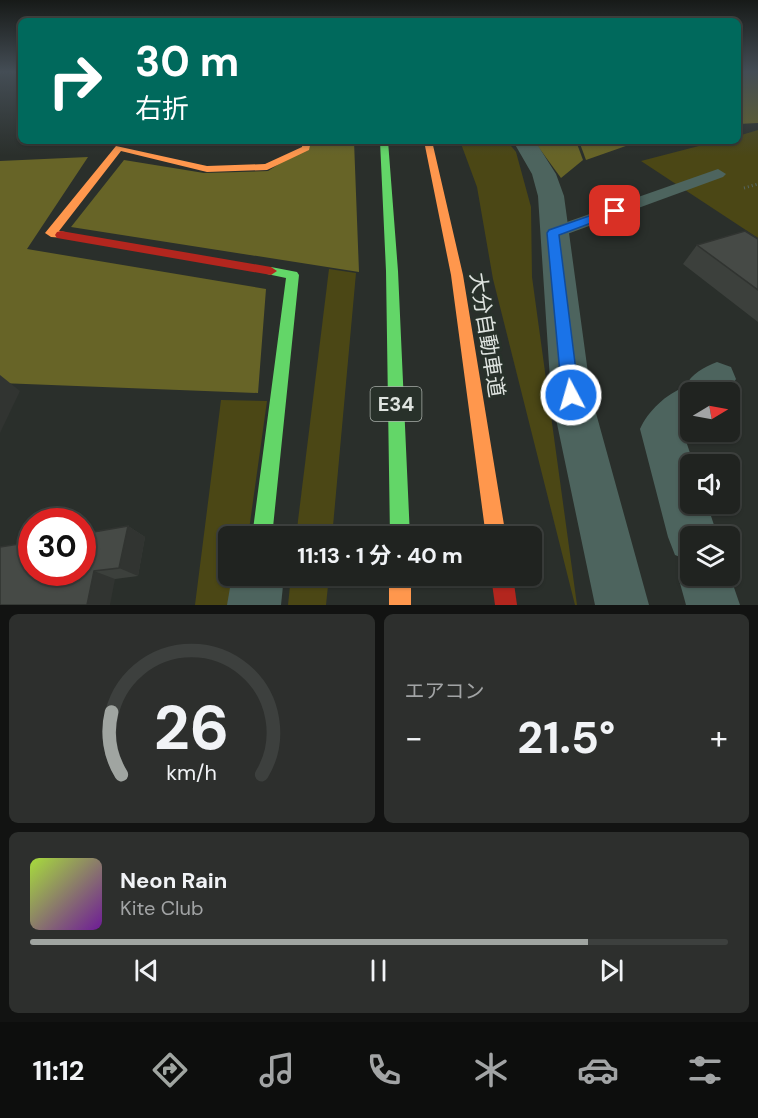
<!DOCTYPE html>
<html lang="ja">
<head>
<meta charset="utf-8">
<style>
	:root { --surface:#202320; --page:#2d2f2d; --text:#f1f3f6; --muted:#a2a4a5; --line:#3d403e; --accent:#a0a5a1 }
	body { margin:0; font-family:"DM Sans","Noto Sans JP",sans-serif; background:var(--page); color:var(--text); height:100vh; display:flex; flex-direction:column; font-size:22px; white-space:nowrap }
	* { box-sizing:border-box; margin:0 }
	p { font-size:20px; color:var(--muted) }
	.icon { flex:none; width:33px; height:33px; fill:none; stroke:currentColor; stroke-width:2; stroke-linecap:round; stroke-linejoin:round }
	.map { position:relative; height:605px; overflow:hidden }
	.drawer { display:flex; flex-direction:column; gap:9px; padding:9px; background:#121312; flex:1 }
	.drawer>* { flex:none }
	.top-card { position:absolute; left:18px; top:18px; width:723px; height:126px; border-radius:9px; box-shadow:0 2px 4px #0004,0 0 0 2px var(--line); background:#00695c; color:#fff; overflow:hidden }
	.needle { width:39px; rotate:80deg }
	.controls { position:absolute; left:680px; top:382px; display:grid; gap:12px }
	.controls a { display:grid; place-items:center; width:60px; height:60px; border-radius:9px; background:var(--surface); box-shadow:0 2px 4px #0004,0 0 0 2px var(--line); font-size:30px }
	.speed { position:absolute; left:18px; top:508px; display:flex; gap:12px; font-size:30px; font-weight:700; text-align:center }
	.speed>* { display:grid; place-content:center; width:78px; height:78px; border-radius:50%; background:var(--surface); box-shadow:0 2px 4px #0004,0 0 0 2px var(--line); line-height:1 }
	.speed .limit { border:9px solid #d22; background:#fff; color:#111 }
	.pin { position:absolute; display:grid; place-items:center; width:51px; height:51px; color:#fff; margin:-26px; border-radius:12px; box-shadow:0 3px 9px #0006 }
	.me { position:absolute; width:66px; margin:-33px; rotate:354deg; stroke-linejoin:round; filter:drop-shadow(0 0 4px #0008) }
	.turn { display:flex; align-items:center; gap:21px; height:126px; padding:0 18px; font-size:27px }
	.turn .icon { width:78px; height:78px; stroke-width:2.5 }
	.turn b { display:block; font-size:42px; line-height:51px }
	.big { font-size:45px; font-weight:700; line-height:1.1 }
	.drawer .tile { flex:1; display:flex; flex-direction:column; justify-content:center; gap:9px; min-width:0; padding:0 21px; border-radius:9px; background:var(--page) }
	.drawer .dial { align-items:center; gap:0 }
	.dial svg { height:156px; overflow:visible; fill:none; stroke:var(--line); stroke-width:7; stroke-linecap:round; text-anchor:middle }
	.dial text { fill:var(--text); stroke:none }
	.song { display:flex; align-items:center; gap:18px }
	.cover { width:72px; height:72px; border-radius:9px; background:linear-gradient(135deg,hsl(80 70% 55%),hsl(280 70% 35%)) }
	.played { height:6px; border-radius:3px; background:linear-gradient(90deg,var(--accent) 80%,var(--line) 80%) }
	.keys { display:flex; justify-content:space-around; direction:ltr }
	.heat { display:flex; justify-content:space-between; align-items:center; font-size:33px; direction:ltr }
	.drawer .tiles { flex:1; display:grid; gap:9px; grid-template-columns:1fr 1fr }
	.tile:last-child { grid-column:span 2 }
	.trip { position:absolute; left:218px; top:526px; width:324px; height:60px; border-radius:9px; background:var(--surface); box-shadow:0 2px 4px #0004,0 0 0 2px var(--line); font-weight:700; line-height:60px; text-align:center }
	.menu { display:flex; height:96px; justify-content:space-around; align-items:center; background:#0d0e0d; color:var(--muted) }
	.menu .icon { width:42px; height:42px }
	.menu .selected { color:var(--accent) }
	.menu b { font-size:27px; color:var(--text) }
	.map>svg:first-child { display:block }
</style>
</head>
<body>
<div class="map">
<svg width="758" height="605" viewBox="0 0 758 605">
	<rect width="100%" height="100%" fill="#2a2f2b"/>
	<!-- green -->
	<g fill="#4b4715">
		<polygon points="758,130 758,238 641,161 718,141 738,141 738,136"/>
		<polygon points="460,141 507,141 516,152 531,207 532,277 577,605 575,605 493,279 477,187"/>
		<polygon points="329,269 356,273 332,537 296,537"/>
		<polygon points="221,400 267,401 248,537 228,537 228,576 243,576 239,605 195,605"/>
		<polygon points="291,576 329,576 326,605 288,605"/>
	</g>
	<!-- forest -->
	<g fill="#676427">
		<polygon points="738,71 758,71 758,123 738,124"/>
		<polygon points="315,141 354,141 359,272 71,227 124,160 204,173 268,171"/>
		<polygon points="534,141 576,141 583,160 561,178"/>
		<polygon points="579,141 640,141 586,160"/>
		<polygon points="88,157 27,249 266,289 258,393 0,383 0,161"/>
	</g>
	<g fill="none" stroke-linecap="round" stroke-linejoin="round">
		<!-- path-far1 -->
		<polyline stroke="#556561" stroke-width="2" stroke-dasharray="1 2" stroke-linecap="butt" points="0,73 21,72"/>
		<!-- path -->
		<polyline stroke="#556561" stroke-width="3" stroke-dasharray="1 3" stroke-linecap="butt" points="744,188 758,184"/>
		<!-- lane -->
		<polygon fill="#4d645e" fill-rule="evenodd" points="718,169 726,174 723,177 559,237 547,237 544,233 547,229"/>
		<!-- street -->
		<g fill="#4d645e" fill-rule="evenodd">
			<polygon points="513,141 535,141 556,174 564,196 591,395 649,605 595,605 551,395 538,196 532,174"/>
			<path d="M 717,362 L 731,367 L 736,379 L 728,393 L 690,393 L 690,429 L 684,435 L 694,465 L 690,465 L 690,504 L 707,504 L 718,537 L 690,537 L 690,576 L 729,576 L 729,573 L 740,605 L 686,605 L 678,576 L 685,559 L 675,555 L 668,537 L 640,429 C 648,411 666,394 685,387 C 691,374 704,367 717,362 Z"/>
			<polygon points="232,576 284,576 281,605 227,605"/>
		</g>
		<!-- fast -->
		<g fill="#63d668" fill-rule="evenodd">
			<polygon points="380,141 388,141 398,271 410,537 390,537 386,271"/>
			<polygon points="271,267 297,272 299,275 272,537 252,537 286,278 267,274 265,271 267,268"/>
		</g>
		<!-- slow -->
		<g fill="#ff974d" fill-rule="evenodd">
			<polygon points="303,141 311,141 309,150 267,170 207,172 121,151 59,231 65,232 67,235 65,238 51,237 45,233 116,146 207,166 265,164 302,147"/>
			<polygon points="424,141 432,141 463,275 506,537 486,537 451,275"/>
			<rect x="389" y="576" width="22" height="29"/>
		</g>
		<!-- jam -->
		<g fill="#b3261e" fill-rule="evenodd">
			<polygon points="61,231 271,267 277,271 271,275 57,238 55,235 57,232"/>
			<polygon points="491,576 513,576 517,605 495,605"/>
		</g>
	</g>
	<!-- wall -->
	<g fill="#3c403c">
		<polygon points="758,239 758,322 683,264 697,245"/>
		<polygon points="128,526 145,537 138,576 115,579 0,605"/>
	</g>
	<!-- shaded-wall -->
	<g fill="#313431">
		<polygon points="0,375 20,391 0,433"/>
		<polygon points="128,526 145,537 138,576 119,568"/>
		<polygon points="94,571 115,579 110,605 87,605"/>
	</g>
	<!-- building -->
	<g fill="#464a46" stroke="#313431" stroke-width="1.5">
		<polygon points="745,231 758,239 758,290 697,245"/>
		<polygon points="128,526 119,568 94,571 87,605 0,605 0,547 32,542 32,573 82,573 82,534"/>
	</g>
	<!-- sky -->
	<linearGradient id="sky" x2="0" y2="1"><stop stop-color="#171a18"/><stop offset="0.46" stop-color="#444d55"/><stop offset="1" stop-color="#444d55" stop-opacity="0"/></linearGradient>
	<rect width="758" height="156" fill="url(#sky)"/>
	<!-- route -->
	<polygon fill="#1a73e8" stroke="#114b97" stroke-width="1.5" points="615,207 620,211 618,213 559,235 579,395 576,400 571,402 565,400 562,395 547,233 549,230"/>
	<g text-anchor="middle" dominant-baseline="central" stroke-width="6" stroke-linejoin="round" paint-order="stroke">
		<!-- shield labels -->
		<rect fill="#28312a" stroke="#a8aea9" stroke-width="1.5" x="370.5" y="387" width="51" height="34" rx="4.5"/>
		<g font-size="20" font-weight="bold" fill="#dfe4e0">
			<text x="396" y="404">E34</text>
		</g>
		<!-- street labels -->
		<g font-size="21" fill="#dfe4e0" stroke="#28312a">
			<text transform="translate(487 335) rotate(81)">大分自動車道</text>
		</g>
	</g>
</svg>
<div class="controls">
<a><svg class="needle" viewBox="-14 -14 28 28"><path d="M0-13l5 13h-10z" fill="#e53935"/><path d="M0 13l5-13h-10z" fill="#a2a4a5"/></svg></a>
<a><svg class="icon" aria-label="sound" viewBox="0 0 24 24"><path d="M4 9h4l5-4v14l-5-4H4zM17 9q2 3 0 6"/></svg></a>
<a><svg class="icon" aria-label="layers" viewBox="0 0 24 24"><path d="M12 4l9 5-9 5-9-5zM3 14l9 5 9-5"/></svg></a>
</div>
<div class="speed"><div class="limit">30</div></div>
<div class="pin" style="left:615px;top:211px;background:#d93025"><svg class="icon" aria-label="arrive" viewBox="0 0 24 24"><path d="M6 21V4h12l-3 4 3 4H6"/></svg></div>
<svg class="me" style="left:571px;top:395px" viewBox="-20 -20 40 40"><circle r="17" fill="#1a73e8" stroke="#fff" stroke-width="3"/><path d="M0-11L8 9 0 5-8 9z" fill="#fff"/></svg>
<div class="trip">11:13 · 1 分 · 40 m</div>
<div class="top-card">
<div class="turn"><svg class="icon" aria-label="right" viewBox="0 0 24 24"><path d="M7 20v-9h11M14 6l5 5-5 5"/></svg><div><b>30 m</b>右折</div></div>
</div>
</div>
<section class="drawer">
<div class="tiles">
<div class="tile dial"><svg viewBox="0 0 100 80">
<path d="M14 69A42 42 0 1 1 86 69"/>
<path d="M14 69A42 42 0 0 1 9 37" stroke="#a0a5a1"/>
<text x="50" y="56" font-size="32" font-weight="700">26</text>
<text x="50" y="72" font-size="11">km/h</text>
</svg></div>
<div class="tile"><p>エアコン</p>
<div class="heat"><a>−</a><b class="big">21.5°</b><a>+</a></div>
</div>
<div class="tile">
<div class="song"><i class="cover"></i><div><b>Neon Rain</b><p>Kite Club</p></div></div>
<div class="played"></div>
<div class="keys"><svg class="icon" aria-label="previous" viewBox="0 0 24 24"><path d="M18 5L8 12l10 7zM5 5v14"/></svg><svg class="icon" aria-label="pause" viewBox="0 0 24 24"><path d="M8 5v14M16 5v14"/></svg><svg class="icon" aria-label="next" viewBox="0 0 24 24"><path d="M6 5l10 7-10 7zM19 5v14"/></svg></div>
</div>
</div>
</section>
<nav class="menu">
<b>11:12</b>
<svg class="icon selected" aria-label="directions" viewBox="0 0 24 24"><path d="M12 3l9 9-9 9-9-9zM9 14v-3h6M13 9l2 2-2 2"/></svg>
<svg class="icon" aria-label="music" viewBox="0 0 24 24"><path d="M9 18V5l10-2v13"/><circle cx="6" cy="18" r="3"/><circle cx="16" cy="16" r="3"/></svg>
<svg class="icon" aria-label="phone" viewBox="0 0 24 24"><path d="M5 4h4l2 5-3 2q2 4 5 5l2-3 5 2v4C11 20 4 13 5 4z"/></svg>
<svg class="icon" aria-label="climate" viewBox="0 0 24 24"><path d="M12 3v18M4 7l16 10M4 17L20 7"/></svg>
<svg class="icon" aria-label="car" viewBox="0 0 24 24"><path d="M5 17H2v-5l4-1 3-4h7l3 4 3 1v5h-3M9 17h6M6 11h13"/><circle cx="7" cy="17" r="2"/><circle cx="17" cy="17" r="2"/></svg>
<svg class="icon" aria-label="filters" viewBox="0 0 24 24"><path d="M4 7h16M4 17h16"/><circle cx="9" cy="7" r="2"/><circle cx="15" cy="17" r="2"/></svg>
</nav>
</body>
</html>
